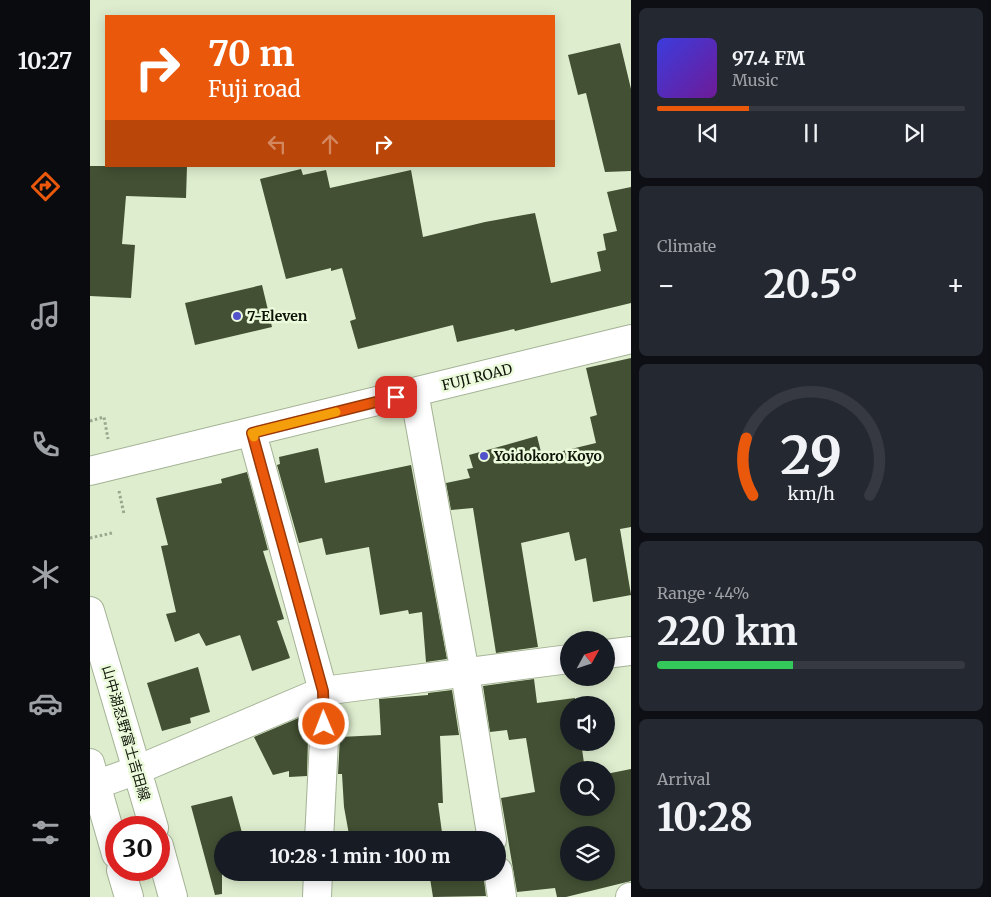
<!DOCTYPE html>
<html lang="en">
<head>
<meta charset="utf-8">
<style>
	:root { --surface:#171b24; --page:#242831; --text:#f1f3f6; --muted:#9ea1a6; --line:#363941; --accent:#ea580c }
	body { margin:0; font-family:Merriweather,"Noto Sans JP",serif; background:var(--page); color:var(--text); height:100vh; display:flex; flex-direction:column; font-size:19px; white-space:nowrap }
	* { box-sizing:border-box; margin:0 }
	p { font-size:16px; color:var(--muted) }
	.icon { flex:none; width:28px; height:28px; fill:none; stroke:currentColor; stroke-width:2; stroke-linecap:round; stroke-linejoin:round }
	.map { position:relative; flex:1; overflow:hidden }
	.sheet { display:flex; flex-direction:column; gap:8px; padding:8px; background:#0d0f14; width:360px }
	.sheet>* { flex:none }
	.hud { position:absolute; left:15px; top:15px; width:450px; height:152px; border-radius:0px; box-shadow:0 2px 12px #0003; background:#ea580c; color:#fff; overflow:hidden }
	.needle { width:32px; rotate:50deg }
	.fabs { position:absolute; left:470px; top:631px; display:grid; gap:10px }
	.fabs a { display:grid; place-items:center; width:55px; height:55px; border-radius:50%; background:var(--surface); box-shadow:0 2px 12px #0003; font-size:25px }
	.speed { position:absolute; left:15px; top:816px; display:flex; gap:10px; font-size:25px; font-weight:700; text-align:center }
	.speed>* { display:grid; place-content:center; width:65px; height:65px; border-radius:50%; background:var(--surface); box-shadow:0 2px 12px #0003; line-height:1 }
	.speed .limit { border:8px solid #d22; background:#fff; color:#111 }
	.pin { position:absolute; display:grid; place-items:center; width:42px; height:42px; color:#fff; margin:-21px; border-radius:10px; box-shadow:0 2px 8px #0006 }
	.me { position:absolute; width:55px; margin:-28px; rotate:359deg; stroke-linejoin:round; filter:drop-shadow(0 0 4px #0008) }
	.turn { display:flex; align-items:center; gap:18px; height:105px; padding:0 20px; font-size:22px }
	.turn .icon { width:65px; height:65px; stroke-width:2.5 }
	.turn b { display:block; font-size:35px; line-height:42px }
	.lanes { display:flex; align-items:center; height:48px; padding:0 20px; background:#0003; justify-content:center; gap:25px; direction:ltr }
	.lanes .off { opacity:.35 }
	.big { font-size:38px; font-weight:700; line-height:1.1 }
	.sheet .tile { flex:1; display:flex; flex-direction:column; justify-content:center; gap:8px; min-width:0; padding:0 18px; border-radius:8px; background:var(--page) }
	.sheet .dial { align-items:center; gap:0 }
	.dial svg { height:130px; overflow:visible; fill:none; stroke:var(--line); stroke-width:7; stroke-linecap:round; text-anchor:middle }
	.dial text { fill:var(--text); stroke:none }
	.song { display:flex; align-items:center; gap:15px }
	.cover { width:60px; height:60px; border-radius:8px; background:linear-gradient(135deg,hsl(240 70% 55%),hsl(280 70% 35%)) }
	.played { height:5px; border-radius:2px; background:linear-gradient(90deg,var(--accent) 30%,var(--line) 30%) }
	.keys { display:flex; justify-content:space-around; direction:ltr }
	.heat { display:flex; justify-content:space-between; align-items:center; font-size:28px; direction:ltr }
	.charge { height:8px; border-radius:4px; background:linear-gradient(90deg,#34c759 44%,var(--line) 0) }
	.trip { position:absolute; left:124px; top:831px; width:292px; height:50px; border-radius:25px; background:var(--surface); box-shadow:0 2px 12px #0003; font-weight:700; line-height:50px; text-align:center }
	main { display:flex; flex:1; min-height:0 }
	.dock { display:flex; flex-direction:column; width:90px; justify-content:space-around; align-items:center; background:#090b0e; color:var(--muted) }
	.dock .icon { width:35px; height:35px }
	.dock .active { color:var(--accent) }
	.dock b { font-size:22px; color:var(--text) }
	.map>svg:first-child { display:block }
</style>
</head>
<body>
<main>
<nav class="dock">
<b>10:27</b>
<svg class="icon active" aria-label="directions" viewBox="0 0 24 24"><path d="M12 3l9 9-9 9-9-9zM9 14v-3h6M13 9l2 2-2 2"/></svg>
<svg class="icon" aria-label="music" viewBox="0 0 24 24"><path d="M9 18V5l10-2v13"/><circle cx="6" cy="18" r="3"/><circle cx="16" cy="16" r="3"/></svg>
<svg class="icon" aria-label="phone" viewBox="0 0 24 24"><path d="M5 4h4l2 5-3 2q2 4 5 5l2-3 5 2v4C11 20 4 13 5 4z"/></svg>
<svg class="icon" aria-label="climate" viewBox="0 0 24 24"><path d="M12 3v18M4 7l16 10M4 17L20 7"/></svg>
<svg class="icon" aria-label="car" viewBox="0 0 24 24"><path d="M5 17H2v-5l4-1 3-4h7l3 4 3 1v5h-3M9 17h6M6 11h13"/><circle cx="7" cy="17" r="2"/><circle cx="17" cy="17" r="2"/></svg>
<svg class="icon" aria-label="filters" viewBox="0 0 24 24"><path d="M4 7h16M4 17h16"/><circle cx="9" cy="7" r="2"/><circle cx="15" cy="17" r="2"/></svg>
</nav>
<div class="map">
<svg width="541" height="897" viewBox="0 0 541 897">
	<rect width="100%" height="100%" fill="#deedce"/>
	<!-- building -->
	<g fill="#435033" fill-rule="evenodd">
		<polygon points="530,43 541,89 541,171 515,172 496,93 488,95 478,55"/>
		<polygon points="0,166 97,166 96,198 36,196 32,244 45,245 41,298 0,296"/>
		<polygon points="211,169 213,175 236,170 240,188 321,170 333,237 395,222 445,213 461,283 511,271 507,252 516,250 513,234 527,231 517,192 541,187 541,303 425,331 424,329 367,342 363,325 268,349 260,321 266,319 252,268 241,271 241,268 196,279 170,179"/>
		<polygon points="172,285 182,327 105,345 95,303"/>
		<polygon points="541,358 541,527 530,529 541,595 503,602 496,558 485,561 479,532 431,543 448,647 406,653 383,508 361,510 356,483 380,478 377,469 383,468 379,455 426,442 447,436 452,456 506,443 500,417 507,415 496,368"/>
		<polygon points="228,448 235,483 321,465 357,659 336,662 332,612 319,614 318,610 290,615 279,547 236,555 232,538 209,543 187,465 190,464 189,457"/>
		<polygon points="157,472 178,550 173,551 194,619 187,621 200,658 162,671 150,635 116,646 109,633 85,642 76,614 86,612 71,546 78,545 66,498 132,483 131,479"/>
		<polygon points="108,667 120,712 100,718 101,723 72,731 57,683"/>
		<path d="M 444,679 L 447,703 L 485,698 L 486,705 L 479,705 L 479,742 L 491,742 L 495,770 L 479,770 L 479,808 L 516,808 L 516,774 L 541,769 L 541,881 L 476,897 L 467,897 L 465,888 L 427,892 L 411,798 L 445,792 L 436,738 L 419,740 L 417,730 L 400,732 L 393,686 ZM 479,835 L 516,835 L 516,872 L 479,872 Z"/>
		<polygon points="362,690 369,735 350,736 353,803 348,803 353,840 260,840 254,807 252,774 248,774 250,737 291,735 289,699 338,695 338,693"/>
		<polygon points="211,717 216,738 218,738 217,776 199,777 199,771 183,775 164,737"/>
		<polygon points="142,796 154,840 132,840 132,894 125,895 101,806"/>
		<polygon points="339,872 393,872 396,896 343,897"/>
	</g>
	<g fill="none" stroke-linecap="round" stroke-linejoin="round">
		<!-- minor casing -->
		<g stroke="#a4b295" stroke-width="30">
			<g id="minor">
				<polyline points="324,392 375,673 402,840"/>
				<polyline points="162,433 233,691 234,740 229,840"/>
				<polyline points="516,654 541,651"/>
				<polyline points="0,787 47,770 233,691 479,659"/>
				<polyline points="408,871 412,897"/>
				<polyline points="227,897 228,872"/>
				<polyline points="540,897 541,897"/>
			</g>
		</g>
		<!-- major casing -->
		<g stroke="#a4b295" stroke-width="30">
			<g id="major">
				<polyline points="0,611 64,828"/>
				<polyline points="0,763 26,854"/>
				<polyline points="69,846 83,897"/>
				<polyline points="31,870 39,897"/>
			</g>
		</g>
		<!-- highway casing -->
		<g stroke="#a4b295" stroke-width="30">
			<polyline id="highway" points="0,471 541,339"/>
		</g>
		<!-- path -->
		<g stroke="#9ba68e" stroke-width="3" stroke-dasharray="2.5 2.5" stroke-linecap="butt">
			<polyline points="0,421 14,417 18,439"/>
			<polyline points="29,491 34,514"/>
			<polyline points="0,538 22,533"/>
		</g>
		<!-- minor -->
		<use href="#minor" stroke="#fff" stroke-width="28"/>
		<!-- major -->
		<use href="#major" stroke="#fff" stroke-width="28"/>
		<!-- highway -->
		<use href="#highway" stroke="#fff" stroke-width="28"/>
	</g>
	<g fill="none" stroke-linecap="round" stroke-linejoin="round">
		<!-- route casing -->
		<g stroke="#983908" stroke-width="12">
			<polyline id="route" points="234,724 233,691 162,433 306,397"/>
		</g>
		<!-- route -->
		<use href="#route" stroke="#ea580c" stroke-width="9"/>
		<!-- slow -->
		<polyline stroke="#f59e0b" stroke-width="9" points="164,437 162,433 246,412"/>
	</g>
	<!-- markers -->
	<g fill="#5253ca" stroke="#ebfadb" stroke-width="2">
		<circle cx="147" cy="316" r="5"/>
		<circle cx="394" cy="456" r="5"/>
	</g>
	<g text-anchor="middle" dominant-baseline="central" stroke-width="5" stroke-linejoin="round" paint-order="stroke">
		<!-- poi labels -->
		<g font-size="14" font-weight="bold" fill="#0f1409" stroke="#ebfadb" text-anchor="start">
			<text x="157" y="316">7-Eleven</text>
			<text x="404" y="456">Yoidokoro Koyo</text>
		</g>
		<!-- street labels -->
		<g font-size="14" fill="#0f1409" stroke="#ebfadb">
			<text transform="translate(387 377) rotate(-14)">FUJI ROAD</text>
			<text transform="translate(36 733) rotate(74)">山中湖忍野富士吉田線</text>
		</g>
	</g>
</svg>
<div class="fabs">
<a><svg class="needle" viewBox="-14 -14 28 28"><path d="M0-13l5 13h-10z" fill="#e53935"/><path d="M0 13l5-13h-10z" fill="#9ea1a6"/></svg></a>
<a><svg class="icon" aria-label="sound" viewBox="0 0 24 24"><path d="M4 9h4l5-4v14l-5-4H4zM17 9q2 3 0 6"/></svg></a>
<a><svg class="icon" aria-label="search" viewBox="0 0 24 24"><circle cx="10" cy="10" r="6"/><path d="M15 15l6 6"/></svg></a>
<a><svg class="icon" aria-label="layers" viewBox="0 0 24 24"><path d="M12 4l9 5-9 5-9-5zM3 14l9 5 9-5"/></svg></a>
</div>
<div class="speed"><div class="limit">30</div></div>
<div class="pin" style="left:306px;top:397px;background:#d93025"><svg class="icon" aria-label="arrive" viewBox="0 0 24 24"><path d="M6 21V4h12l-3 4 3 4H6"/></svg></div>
<svg class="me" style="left:234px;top:724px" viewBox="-20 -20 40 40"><circle r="17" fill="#ea580c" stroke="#fff" stroke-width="3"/><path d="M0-11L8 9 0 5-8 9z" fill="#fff"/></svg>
<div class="trip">10:28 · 1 min · 100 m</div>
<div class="hud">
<div class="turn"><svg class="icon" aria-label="right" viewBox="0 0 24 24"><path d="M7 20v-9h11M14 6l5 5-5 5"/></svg><div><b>70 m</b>Fuji road</div></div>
<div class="lanes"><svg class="icon off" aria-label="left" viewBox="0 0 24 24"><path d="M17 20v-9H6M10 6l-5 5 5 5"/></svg><svg class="icon off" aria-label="ahead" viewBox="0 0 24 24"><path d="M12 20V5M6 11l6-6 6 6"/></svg><svg class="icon" aria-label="right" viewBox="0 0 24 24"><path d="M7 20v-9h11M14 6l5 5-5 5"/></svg></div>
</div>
</div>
<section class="sheet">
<div class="tile">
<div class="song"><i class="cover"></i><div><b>97.4 FM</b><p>Music</p></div></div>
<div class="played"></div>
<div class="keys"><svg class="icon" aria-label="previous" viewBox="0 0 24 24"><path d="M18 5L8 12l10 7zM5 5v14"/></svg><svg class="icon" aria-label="pause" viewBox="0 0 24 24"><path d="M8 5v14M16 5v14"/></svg><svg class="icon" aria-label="next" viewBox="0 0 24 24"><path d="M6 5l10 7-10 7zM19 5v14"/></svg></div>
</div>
<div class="tile"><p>Climate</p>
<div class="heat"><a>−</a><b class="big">20.5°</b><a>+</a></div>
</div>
<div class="tile dial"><svg viewBox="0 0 100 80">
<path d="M14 69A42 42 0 1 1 86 69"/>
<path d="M14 69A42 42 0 0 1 10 34" stroke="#ea580c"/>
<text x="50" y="56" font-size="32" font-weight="700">29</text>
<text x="50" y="72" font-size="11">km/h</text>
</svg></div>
<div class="tile"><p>Range · 44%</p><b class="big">220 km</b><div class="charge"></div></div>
<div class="tile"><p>Arrival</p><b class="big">10:28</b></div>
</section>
</main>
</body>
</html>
